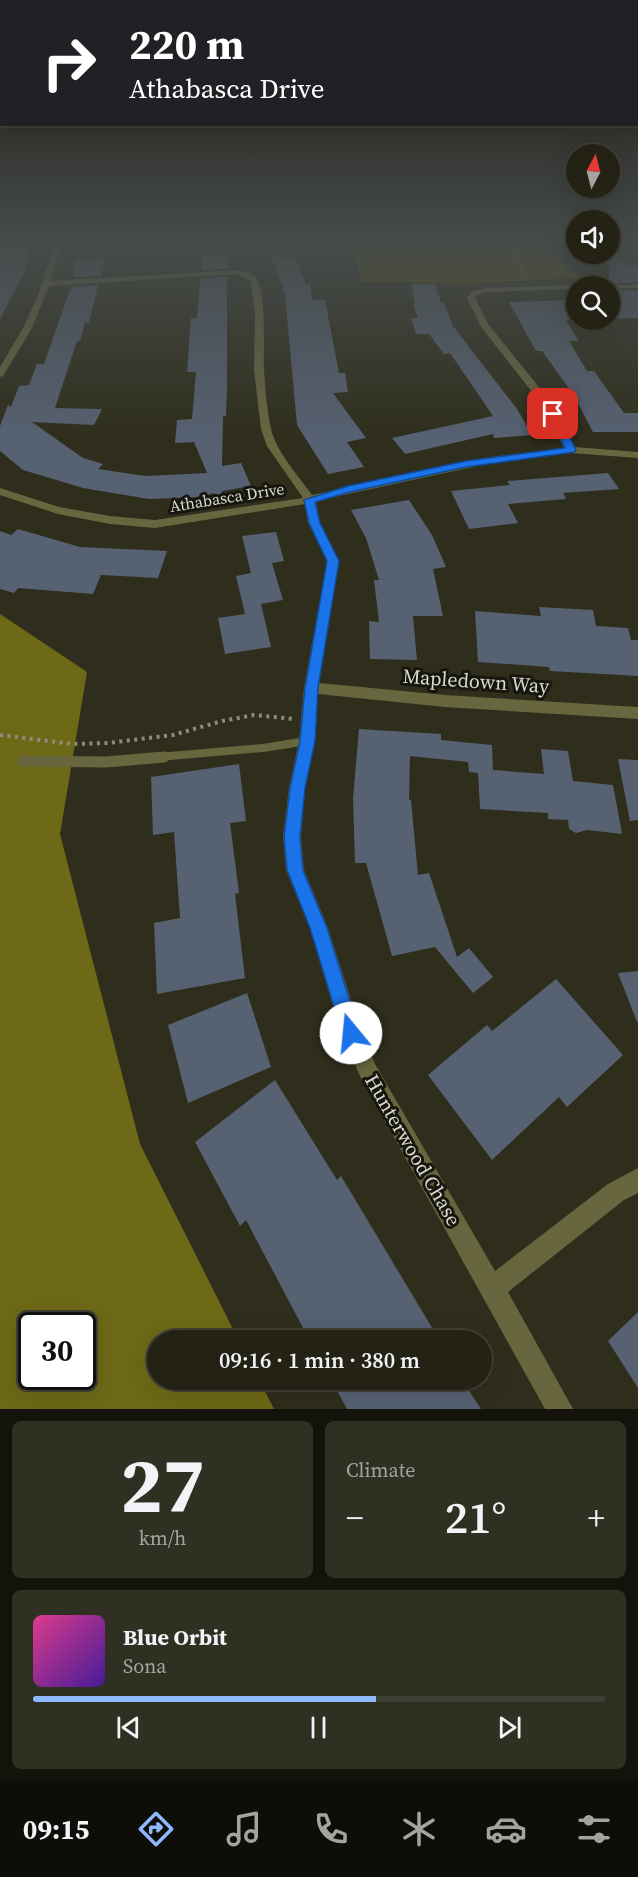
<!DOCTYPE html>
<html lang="en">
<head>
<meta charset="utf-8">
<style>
	:root { --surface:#232215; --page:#2f2f22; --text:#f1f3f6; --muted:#a3a4a0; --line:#403f34; --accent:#8eb9fc }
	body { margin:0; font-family:"Source Serif 4",serif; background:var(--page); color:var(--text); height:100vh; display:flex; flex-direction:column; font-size:22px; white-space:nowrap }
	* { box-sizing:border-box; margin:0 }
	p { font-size:20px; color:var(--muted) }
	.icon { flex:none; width:33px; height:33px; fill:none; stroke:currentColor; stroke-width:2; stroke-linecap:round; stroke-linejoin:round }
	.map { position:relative; height:1409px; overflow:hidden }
	.details { display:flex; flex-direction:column; gap:12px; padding:12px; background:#13130c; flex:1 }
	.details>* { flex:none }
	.banner { position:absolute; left:0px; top:0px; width:639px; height:126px; box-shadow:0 6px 24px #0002,0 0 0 2px var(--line); background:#202124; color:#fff; overflow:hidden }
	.needle { width:39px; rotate:7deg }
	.tools { position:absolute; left:566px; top:144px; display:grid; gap:12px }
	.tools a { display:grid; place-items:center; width:54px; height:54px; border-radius:50%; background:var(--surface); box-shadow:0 6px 24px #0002,0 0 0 2px var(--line); font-size:30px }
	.speed { position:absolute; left:18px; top:1312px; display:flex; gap:12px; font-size:30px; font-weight:700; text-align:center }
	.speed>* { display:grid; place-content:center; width:78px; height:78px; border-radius:50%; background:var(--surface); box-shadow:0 6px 24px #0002,0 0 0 2px var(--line); line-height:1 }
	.speed .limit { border:3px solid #111; border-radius:9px; background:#fff; color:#111 }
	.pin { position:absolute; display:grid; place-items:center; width:51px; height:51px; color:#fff; margin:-26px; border-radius:12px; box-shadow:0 3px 9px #0006 }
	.me { position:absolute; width:66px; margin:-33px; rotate:343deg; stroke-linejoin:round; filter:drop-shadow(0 0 4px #0008) }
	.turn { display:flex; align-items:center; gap:21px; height:126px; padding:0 30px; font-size:27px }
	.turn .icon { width:78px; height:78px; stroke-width:2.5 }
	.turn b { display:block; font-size:42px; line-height:51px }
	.big { font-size:45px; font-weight:600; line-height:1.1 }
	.details .widget { flex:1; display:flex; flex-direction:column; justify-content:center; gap:9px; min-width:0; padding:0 21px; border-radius:9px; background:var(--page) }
	.details .dial { align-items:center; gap:0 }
	.dial b { font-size:78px; line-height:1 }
	.song { display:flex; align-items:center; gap:18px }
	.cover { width:72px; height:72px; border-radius:9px; background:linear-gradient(135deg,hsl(330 70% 55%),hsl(260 70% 35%)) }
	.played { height:6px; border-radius:3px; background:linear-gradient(90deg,var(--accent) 60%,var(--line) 60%) }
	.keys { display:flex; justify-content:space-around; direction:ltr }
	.heat { display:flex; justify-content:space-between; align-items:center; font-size:33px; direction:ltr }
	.details .tiles { flex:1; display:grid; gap:12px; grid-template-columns:1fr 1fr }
	.widget:last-child { grid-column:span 2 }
	.trip { position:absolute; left:147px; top:1330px; width:345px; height:60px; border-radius:30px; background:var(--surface); box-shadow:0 6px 24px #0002,0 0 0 2px var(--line); font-weight:600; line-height:60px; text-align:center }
	.dock { display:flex; height:96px; justify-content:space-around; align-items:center; background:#0e0e08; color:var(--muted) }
	.dock .icon { width:42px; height:42px }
	.dock .selected { color:var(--accent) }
	.dock b { font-size:27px; color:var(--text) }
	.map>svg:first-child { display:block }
</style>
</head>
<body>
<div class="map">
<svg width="638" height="1409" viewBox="0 0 638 1409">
	<rect width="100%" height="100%" fill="#2f2e1c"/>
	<!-- green -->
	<polygon fill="#575200" points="351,244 543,244 580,278 477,283 362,282"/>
	<!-- forest -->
	<path fill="#6e6916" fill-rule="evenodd" d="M 0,614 L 87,672 L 60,834 L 140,1144 L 239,1341 L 158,1341 L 158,1380 L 259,1380 L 274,1409 L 0,1409 ZM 32,1326 L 82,1326 L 82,1377 L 32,1377 Z"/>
	<!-- building -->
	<g fill="#566172">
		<polygon points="0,244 30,244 25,271 0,319"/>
		<polygon points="609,246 625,265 638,265 638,282 609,284"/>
		<polygon points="227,254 227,269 201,270 202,256"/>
		<polygon points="271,255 296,260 306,285 310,284 312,300 325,300 339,373 345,373 348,392 333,393 366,438 347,442 364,467 328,474 297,425 285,294"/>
		<polygon points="106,259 101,276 73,277 75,261"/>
		<polygon points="227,277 227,388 226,416 223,416 222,466 241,463 251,486 222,491 221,508 214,493 201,497 149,499 83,488 23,470 0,451 0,426 8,405 11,407 19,386 29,385 37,364 44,364 71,287 98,285 89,323 85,323 80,341 77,341 55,408 102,409 94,425 32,422 83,458 103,464 98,469 145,476 207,473 194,442 175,443 177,420 192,419 196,372 187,372 191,318 197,318 200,279"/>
		<polygon points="411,284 435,284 441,303 444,303 453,326 517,409 532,435 494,438 493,434 405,454 392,438 493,416 450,353 444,354 429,334 416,334 411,318 418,318 413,304 415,304"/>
		<polygon points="638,290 638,318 609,319 609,291"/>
		<polygon points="576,300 576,320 566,320 579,341 569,341 587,371 594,371 624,413 638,413 638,432 593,432 573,394 542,351 536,351 509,302"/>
		<polygon points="608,473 619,489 563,493 566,499 508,504 518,523 469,529 451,491 510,485 507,481"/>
		<polygon points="409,500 432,535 446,567 433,569 443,616 413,616 417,660 370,659 369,621 379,622 374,580 379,580 366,538 351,510"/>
		<polygon points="18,529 80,547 167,551 158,578 101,575 93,594 18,588 14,593 0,589 0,531 11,535"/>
		<polygon points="276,532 284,561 272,563 283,600 261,604 271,647 225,654 218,618 245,614 236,576 251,573 242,536"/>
		<polygon points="539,607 593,610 596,626 628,628 631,640 638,640 638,676 550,671 549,667 478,662 475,611 541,616"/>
		<polygon points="359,729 441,734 441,740 492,745 493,770 544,774 541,749 568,751 573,781 613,785 622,834 587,830 576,833 569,829 568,820 548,819 548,813 480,809 478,773 469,772 468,762 410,756 409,800 411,800 418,875 429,873 457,957 469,948 493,977 473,993 435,947 392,956 366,863 355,863 353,798"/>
		<polygon points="618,759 638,760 638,820 630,821"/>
		<polygon points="239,764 246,821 230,823 239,893 235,894 245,978 157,994 154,923 180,918 174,832 153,835 151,777"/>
		<polygon points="638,971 638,1022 637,1022 618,973"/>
		<polygon points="556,979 623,1055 567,1107 559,1097 492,1160 428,1075 487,1025 492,1031"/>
		<polygon points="247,993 271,1067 188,1103 168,1025"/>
		<polygon points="275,1080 337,1180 341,1176 440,1341 310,1341 246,1220 240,1226 195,1142"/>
		<polygon points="638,1312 638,1388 608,1341"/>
		<polygon points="331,1380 462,1380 481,1409 347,1409"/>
	</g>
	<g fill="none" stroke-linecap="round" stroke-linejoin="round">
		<!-- path-far1 -->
		<polyline stroke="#8d8c7e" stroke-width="2" stroke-dasharray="1.5 2" stroke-linecap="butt" points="426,244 427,247 515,248 524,278"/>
		<!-- path -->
		<polyline stroke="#8d8c7e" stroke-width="4" stroke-dasharray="3 4.5" stroke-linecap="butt" points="0,735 72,744 108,743 173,735 222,721 254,715 294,719"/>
		<!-- lane-far1 -->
		<polyline stroke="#68663f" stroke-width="8" points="147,758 263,748 307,741"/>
		<!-- lane -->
		<polyline stroke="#68663f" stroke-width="11" points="23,761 106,762 164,757"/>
		<!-- street -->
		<g fill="#68663f" fill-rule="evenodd">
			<path d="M 55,244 L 62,244 L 51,281 L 221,271 C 231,271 249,268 256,278 C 267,293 263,349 264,369 C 265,388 267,410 271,429 C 277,453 298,475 312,495 L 491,457 L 564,448 L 540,402 L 481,327 L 467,298 L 472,291 L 486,288 L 576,285 L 580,286 L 576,286 L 576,289 L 486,292 L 478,295 L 475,298 L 488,324 L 550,401 L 575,447 L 638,452 L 638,458 L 571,453 L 491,463 L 316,501 L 320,523 L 339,561 L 319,683 L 445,695 L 638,707 L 638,719 L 445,707 L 318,694 L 315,741 L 305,788 L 301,837 L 304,870 L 328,928 L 361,1031 L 375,1064 L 495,1271 L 608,1184 L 638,1168 L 638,1193 L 624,1200 L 508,1292 L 573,1409 L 545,1409 L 361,1078 L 341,1033 L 310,928 L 286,870 L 283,837 L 289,788 L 299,741 L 304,688 L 327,561 L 308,523 L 305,504 L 155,528 L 110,524 L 58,514 L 0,495 L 0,488 L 59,507 L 110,516 L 155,520 L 303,498 L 267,446 L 261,429 L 254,370 L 255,312 L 250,281 L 240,275 L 221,275 L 49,286 L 32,328 L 3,376 L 0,377 L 0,367 L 23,328 L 38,295 Z"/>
			<polygon points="638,284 638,288 609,289 609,286 605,286"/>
		</g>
	</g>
	<!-- sky -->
	<linearGradient id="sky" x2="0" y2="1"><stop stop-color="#1a190f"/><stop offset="0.55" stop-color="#474c4b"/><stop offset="1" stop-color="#474c4b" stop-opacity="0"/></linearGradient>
	<rect width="638" height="441" fill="url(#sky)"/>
	<!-- route -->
	<polygon fill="#1a73e8" stroke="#114b97" stroke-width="1.5" points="550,412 558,414 576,450 574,452 466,467 350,492 315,502 320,523 339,561 318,688 315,741 305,788 300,837 303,870 327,928 360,1033 358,1040 351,1043 344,1040 342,1033 310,928 287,870 284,837 290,788 300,741 305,688 327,561 309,523 304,500 348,486 466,461 565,448 548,414"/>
	<g text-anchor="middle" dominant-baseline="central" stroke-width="6" stroke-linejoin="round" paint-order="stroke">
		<!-- far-street labels -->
		<g font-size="16" fill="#dadacf" stroke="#16160e">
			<text transform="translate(227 497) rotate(-9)">Athabasca Drive</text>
		</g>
		<!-- street labels -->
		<g font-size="20" fill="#dadacf" stroke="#16160e">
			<text transform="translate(476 681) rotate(4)">Mapledown Way</text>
			<text transform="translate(413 1150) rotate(60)">Hunterwood Chase</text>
		</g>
	</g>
</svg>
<div class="tools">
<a><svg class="needle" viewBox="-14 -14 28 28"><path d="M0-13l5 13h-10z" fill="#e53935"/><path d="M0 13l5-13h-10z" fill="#a3a4a0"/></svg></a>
<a><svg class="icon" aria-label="sound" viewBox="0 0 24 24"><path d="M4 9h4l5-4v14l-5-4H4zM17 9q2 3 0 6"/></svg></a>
<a><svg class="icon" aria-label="search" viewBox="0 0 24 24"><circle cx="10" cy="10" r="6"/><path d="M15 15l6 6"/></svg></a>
</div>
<div class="speed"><div class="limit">30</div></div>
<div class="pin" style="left:553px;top:414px;background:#d93025"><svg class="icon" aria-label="arrive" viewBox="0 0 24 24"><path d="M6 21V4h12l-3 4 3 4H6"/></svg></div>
<svg class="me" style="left:351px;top:1033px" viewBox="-20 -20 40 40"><circle r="19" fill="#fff"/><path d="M0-13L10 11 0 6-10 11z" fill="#1a73e8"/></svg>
<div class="trip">09:16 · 1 min · 380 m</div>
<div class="banner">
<div class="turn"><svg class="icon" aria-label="right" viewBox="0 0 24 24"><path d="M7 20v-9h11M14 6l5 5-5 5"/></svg><div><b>220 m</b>Athabasca Drive</div></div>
</div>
</div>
<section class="details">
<div class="tiles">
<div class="widget dial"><b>27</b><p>km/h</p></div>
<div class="widget"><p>Climate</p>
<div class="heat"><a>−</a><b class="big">21°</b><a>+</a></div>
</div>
<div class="widget">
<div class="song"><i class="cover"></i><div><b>Blue Orbit</b><p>Sona</p></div></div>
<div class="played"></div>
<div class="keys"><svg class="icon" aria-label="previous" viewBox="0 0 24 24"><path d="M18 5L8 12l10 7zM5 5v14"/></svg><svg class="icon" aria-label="pause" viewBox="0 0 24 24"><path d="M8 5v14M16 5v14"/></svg><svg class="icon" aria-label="next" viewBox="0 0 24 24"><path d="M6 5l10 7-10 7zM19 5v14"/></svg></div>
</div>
</div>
</section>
<nav class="dock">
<b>09:15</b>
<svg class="icon selected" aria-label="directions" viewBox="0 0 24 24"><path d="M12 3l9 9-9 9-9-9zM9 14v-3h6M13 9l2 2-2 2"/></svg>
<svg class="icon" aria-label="music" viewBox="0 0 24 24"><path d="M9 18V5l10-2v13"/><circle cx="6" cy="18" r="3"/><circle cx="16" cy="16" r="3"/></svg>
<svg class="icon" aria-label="phone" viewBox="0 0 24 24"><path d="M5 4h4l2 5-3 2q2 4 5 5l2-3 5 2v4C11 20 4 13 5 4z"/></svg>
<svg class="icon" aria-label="climate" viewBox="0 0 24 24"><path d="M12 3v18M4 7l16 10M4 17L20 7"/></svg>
<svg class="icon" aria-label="car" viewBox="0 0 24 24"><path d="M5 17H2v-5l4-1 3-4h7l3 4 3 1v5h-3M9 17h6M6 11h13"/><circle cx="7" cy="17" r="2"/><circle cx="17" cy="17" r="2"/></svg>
<svg class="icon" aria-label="filters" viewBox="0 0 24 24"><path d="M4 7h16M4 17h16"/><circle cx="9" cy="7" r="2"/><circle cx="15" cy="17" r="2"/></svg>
</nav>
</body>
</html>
